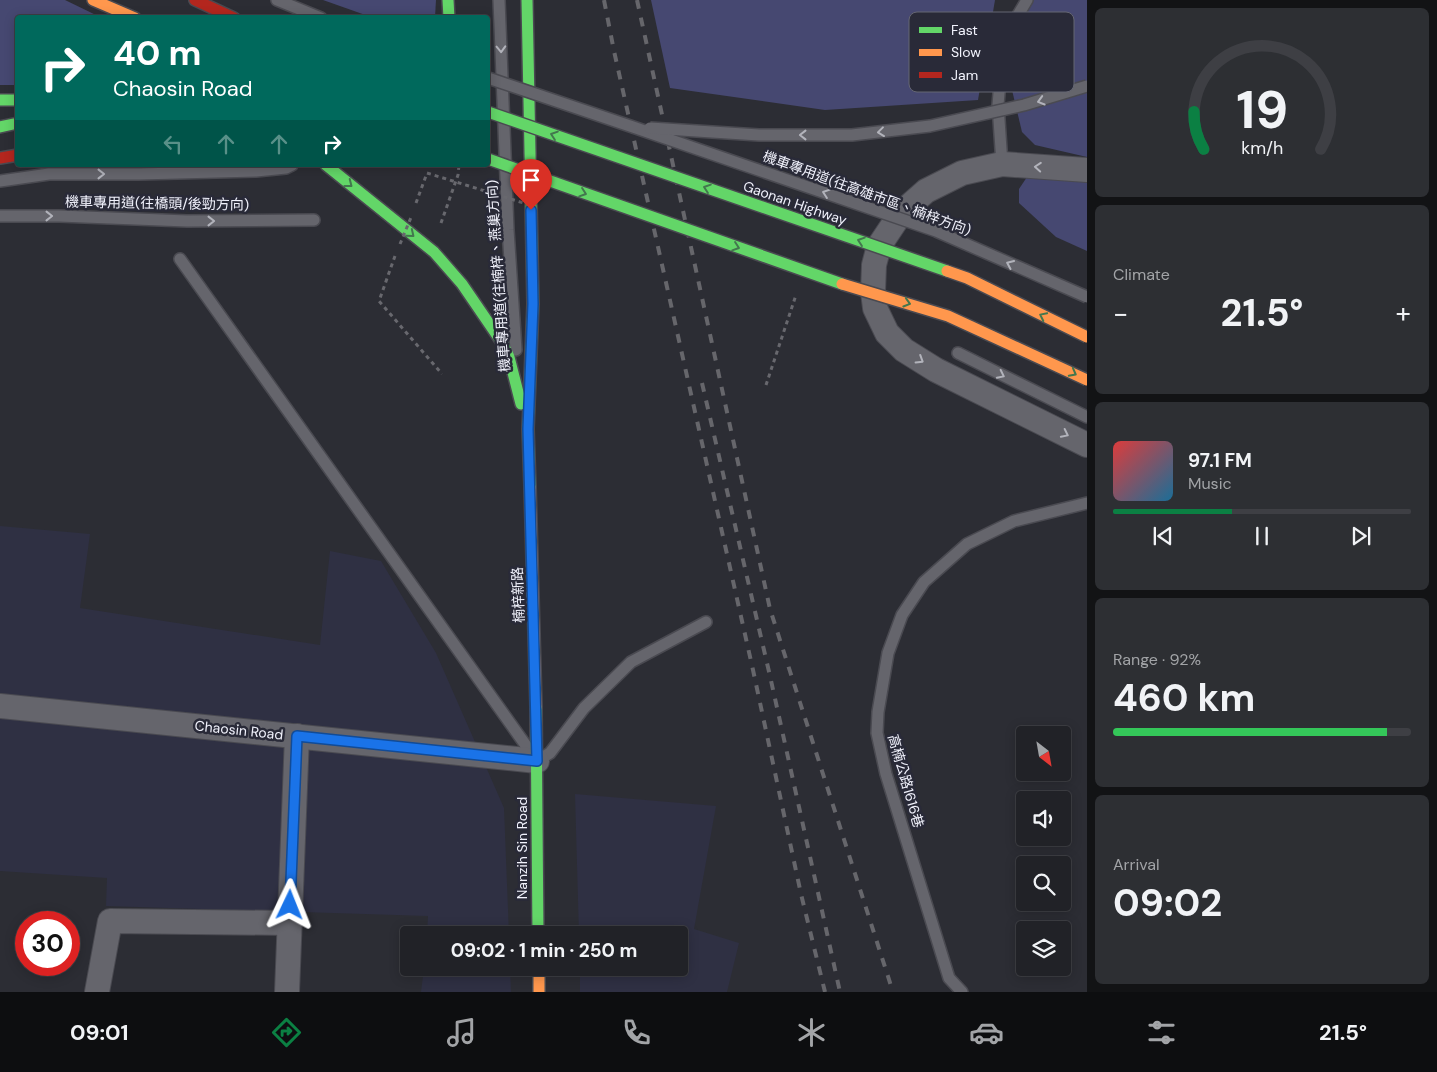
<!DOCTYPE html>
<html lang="en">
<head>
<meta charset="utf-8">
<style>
	:root { --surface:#212227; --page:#2d2f33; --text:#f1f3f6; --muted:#a2a4a7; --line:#3e3f44; --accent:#0b8043 }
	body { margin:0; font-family:"DM Sans","Noto Sans TC",sans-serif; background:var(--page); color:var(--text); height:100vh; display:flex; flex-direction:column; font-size:19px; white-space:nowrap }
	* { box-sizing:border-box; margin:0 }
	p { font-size:16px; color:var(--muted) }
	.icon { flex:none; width:28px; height:28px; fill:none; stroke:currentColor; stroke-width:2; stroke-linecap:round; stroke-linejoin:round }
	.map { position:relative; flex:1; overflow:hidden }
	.panel { display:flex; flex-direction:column; gap:8px; padding:8px; background:#121315; width:350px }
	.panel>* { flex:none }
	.top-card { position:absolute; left:15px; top:15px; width:475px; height:152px; border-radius:5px; box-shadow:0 2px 12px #0003,0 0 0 1px var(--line); background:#00695c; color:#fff; overflow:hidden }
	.needle { width:32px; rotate:149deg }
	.fabs { position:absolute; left:1016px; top:726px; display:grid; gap:10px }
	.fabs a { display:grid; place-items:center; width:55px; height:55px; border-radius:5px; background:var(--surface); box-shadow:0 2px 12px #0003,0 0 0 1px var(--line); font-size:25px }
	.speed { position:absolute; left:15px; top:911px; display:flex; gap:10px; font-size:25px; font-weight:700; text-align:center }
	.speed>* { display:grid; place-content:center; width:65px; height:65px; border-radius:50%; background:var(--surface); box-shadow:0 2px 12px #0003,0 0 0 1px var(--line); line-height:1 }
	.speed .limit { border:8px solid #d22; background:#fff; color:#111 }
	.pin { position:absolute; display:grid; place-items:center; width:42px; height:42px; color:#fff; margin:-51px -21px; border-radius:50% 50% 50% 0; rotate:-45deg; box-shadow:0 0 5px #0007 }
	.pin .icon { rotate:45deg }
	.me { position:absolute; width:55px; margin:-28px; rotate:2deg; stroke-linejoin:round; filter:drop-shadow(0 0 4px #0008) }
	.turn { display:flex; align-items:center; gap:18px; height:105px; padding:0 15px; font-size:22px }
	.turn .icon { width:65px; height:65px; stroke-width:2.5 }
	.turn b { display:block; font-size:35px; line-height:42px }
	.lanes { display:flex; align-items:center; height:48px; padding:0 15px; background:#0003; justify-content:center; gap:25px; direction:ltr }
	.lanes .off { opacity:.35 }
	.big { font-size:38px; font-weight:700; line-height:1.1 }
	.panel .card { flex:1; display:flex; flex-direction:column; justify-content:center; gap:8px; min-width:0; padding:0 18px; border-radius:8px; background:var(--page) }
	.panel .dial { align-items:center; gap:0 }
	.dial svg { height:130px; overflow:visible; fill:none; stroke:var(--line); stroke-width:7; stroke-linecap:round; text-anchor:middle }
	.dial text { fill:var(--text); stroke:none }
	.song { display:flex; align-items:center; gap:15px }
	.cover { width:60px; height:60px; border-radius:8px; background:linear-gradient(135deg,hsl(0 70% 55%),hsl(200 70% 35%)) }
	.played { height:5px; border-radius:2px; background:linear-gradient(90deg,var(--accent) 40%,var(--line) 40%) }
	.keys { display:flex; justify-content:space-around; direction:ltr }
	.heat { display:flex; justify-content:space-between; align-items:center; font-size:28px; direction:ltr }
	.charge { height:8px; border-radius:4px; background:linear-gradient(90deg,#34c759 92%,var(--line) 0) }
	.trip { position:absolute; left:400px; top:926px; width:288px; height:50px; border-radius:5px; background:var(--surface); box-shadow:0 2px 12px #0003,0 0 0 1px var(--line); font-weight:700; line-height:50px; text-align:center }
	.tab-bar { display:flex; height:80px; justify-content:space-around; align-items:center; background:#0d0e10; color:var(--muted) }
	.tab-bar .icon { width:35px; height:35px }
	.tab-bar .active { color:var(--accent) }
	.tab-bar b { font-size:22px; color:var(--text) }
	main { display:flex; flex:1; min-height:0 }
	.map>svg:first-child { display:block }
</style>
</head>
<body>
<main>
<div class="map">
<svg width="1087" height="992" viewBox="0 0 1087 992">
	<rect width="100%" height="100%" fill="#2c2d34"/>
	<!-- built -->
	<g fill="#2f3043">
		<polygon points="0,526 90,534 80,608 320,645 330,551 381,561 436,653 504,808 509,935 427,935 428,916 106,906 107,878 0,871"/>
		<polygon points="575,794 716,806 694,929 739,943 727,992 580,992 580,968 679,968 679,935 579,935"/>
		<polygon points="424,968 510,968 511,992 421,992"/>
	</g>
	<!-- green -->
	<g fill="#464871">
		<polygon points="0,0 65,0 100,17 18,18 17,85 0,85"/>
		<polygon points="323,0 436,0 435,17 371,17"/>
		<polygon points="651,0 995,0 978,100 825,110 670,88"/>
		<polygon points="1026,0 1087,0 1087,157 1035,145 1022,132 1012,90 1016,33"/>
		<polygon points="1027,177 1087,181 1087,251 1056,237 1019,203 1019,189"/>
	</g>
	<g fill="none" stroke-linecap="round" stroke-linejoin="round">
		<!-- lane casing -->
		<g stroke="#4a4a51" stroke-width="14">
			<g id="lane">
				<polyline points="277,0 321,18"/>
				<polyline points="499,0 508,230 516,350"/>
				<polyline points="1002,164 998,105 1001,70 1005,37 1027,0"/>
				<polyline points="0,181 49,174 139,174 256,171 286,168 292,165"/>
				<polyline points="0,216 59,216 187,221 314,220"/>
				<polyline points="180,259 537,761 550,753 584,708 631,662 706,622"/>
				<polyline points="958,353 1087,417"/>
				<polyline points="962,992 949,978 886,774 877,733 878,712 888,653 902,615 924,582 967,544 1014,521 1087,503"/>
			</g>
		</g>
		<!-- street casing -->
		<g stroke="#4a4a51" stroke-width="26">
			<g id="street">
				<polyline points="1087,170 1002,164 962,173 926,191 901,213 879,246 874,265 873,292 875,308 887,333 904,350 936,370 1087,445"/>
				<polyline points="0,706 537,761"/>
				<polyline points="97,992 110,921 289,923"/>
				<polyline points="287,992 297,736"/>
			</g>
		</g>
		<!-- fast casing -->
		<g stroke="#4a4a51" stroke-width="14">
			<g id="fast">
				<polyline points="448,0 449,18"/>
				<polyline points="527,0 533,304 528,429 530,487"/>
				<polyline points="0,100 18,100"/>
				<polyline points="0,127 18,123"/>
				<polyline points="326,165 434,252 462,284 503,344 509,357 521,404"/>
				<polyline points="536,707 538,935"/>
			</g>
		</g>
		<!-- slow casing -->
		<g stroke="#4a4a51" stroke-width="14">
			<g id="slow">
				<polyline points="93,0 135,18"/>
				<polyline points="530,487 536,707"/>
				<polyline points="539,968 539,992"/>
			</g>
		</g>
		<!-- jam casing -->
		<g stroke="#4a4a51" stroke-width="14">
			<g id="jam">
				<polyline points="195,0 234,18"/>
				<polyline points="0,158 18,155"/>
			</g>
		</g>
		<!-- path -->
		<g stroke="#68686e" stroke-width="3" stroke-dasharray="4 4" stroke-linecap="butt">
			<polyline points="416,203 427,173"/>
			<polyline points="441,223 458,175 459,165"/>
			<polyline points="395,256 379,301 442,374"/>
			<polyline points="766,385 796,295"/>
		</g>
		<!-- lane -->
		<use href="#lane" stroke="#65656c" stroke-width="11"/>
		<!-- street -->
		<use href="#street" stroke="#65656c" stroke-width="24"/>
		<!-- fast -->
		<use href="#fast" stroke="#63d668" stroke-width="11"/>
		<!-- slow -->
		<use href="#slow" stroke="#ff974d" stroke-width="11"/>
		<!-- jam -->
		<use href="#jam" stroke="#b3261e" stroke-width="11"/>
		<!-- rail -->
		<g stroke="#66666b" stroke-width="4" stroke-dasharray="9 9" stroke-linecap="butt">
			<polyline points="604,0 614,51 753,670 801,894 825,992"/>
			<polyline points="637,0 770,609 893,992"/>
			<polyline points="702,383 770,676 840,992"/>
		</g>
		<!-- lane-bridge casing -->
		<g stroke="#4a4a51" stroke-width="14" stroke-linecap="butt">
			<g id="lane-bridge">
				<polyline points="488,78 633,127 936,231 1087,297"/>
				<polyline points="650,128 759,135 852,135 930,126 1024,105 1087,86"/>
			</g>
		</g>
		<!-- fast-bridge casing -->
		<g stroke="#4a4a51" stroke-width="14" stroke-linecap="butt">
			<g id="fast-bridge">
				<polyline points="488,112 947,271"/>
				<polyline points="488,159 842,284"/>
			</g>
		</g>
		<!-- slow-bridge casing -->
		<g stroke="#4a4a51" stroke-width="14" stroke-linecap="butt">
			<g id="slow-bridge">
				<polyline points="947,271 967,278 1087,337"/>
				<polyline points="842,284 948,316 1087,380"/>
			</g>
		</g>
		<!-- path-bridge -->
		<g stroke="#68686e" stroke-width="3" stroke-dasharray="4 4" stroke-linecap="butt">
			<polyline points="427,173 530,205"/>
			<polyline points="400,244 412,215"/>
		</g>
		<!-- lane-bridge -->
		<use href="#lane-bridge" stroke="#65656c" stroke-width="11"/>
		<!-- fast-bridge -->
		<use href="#fast-bridge" stroke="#63d668" stroke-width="11"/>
		<!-- slow-bridge -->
		<use href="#slow-bridge" stroke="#ff974d" stroke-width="11"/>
	</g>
	<!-- one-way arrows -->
	<defs><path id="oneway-chevron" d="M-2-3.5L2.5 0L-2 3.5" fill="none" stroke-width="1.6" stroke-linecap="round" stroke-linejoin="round" transform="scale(1.25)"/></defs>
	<g stroke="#b2b3bb">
		<use href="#oneway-chevron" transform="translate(501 49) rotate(88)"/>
		<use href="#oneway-chevron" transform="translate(1041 101) rotate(164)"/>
		<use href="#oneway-chevron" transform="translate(881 132) rotate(173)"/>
		<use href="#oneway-chevron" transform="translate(803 135) rotate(180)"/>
		<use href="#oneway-chevron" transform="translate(1038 167) rotate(-176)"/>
		<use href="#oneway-chevron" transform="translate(101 174)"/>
		<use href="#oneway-chevron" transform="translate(826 193) rotate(-161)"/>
		<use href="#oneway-chevron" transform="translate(49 216)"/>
		<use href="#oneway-chevron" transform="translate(211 221)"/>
		<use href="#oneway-chevron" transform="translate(1010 264) rotate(-156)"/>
		<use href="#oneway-chevron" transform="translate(920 360) rotate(32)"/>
		<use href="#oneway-chevron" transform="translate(1001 375) rotate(26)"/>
		<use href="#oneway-chevron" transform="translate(1065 434) rotate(26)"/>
	</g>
	<g stroke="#43774e">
		<use href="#oneway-chevron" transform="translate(554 135) rotate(-161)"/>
		<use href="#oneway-chevron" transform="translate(349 184) rotate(38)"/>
		<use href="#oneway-chevron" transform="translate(707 188) rotate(-161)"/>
		<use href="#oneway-chevron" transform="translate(583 193) rotate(19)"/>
		<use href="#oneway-chevron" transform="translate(411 234) rotate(39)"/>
		<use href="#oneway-chevron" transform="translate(861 241) rotate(-161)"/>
		<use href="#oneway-chevron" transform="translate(736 247) rotate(19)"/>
		<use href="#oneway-chevron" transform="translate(907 303) rotate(17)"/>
		<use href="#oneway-chevron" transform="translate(1043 316) rotate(-154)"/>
		<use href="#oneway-chevron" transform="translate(1073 373) rotate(28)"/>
	</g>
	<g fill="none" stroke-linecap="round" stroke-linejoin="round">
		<!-- route casing -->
		<g stroke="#114b97" stroke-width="12">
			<polyline id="route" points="290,905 297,736 537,761 528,429 533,304 531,210"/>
		</g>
		<!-- route -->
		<use href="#route" stroke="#1a73e8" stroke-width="9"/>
	</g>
	<g text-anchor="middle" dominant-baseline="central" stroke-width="5" stroke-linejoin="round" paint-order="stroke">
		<!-- street labels -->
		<g font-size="14" fill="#f1f2fc" stroke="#292a38">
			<text transform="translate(867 193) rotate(20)">機車專用道(往高雄市區、楠梓方向)</text>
			<text transform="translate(157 203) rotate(1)">機車專用道(往橋頭/後勁方向)</text>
			<text transform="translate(795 203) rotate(19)">Gaonan Highway</text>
			<text transform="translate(498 276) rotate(-94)">機車專用道(往楠梓、燕巢方向)</text>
			<text transform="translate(518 595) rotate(-92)">楠梓新路</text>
			<text transform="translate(239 730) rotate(6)">Chaosin Road</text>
			<text transform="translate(906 781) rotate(74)">高楠公路1616巷</text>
			<text transform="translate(522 848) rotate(-90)">Nanzih Sin Road</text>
		</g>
	</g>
	<!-- legend -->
	<rect x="909" y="12" width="165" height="80" rx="8" fill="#292a38" stroke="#656673" stroke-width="1"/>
	<rect x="919" y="27" width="23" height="6" fill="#63d668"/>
	<rect x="919" y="49" width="23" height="7" fill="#ff974d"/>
	<rect x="919" y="72" width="23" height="6" fill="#b3261e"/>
	<g font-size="14" fill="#f1f2fc">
		<text x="951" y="35">Fast</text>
		<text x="951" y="57">Slow</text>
		<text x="951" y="80">Jam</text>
	</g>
</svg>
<div class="fabs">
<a><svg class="needle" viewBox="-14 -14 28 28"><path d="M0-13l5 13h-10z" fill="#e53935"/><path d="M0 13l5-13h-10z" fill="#a2a4a7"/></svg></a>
<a><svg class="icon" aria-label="sound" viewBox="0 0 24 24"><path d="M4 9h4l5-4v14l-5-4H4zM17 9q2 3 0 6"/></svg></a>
<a><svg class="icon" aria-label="search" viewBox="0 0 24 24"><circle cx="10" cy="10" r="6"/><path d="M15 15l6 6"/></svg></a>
<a><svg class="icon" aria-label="layers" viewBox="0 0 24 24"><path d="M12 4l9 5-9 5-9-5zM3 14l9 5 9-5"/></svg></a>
</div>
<div class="speed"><div class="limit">30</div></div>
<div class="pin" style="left:531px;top:210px;background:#d93025"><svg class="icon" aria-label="arrive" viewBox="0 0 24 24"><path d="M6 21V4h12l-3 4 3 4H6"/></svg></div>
<svg class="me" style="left:290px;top:905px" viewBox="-20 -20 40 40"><path d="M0-17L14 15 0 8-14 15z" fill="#1a73e8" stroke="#fff" stroke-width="4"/></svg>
<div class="trip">09:02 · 1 min · 250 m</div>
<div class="top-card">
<div class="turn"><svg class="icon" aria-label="right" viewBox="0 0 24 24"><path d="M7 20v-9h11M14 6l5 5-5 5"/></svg><div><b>40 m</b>Chaosin Road</div></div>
<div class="lanes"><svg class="icon off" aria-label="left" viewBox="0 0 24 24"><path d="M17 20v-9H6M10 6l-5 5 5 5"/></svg><svg class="icon off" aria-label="ahead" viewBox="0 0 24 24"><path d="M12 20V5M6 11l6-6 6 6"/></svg><svg class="icon off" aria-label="ahead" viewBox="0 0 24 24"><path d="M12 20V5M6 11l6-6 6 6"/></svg><svg class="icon" aria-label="right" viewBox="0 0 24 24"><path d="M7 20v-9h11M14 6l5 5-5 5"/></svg></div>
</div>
</div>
<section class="panel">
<div class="card dial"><svg viewBox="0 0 100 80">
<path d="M14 69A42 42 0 1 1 86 69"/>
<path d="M14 69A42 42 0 0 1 8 46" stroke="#0b8043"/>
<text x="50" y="56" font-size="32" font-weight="700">19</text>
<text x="50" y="72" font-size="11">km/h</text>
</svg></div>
<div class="card"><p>Climate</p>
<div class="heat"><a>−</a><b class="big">21.5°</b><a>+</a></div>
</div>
<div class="card">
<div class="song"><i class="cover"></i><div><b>97.1 FM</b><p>Music</p></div></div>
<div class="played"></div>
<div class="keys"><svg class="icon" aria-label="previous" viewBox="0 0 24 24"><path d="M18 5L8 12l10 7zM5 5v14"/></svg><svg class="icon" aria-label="pause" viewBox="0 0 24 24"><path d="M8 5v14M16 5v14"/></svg><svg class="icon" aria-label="next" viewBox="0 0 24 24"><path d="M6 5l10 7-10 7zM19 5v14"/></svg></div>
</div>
<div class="card"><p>Range · 92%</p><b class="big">460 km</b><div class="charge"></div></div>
<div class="card"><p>Arrival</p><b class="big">09:02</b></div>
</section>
</main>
<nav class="tab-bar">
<b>09:01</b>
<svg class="icon active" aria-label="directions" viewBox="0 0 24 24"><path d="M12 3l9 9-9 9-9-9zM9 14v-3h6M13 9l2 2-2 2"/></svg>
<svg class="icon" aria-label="music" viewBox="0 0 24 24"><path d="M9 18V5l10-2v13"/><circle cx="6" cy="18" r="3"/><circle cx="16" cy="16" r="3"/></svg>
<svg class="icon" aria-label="phone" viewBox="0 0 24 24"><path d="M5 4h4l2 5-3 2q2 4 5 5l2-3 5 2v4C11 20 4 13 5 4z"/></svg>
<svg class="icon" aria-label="climate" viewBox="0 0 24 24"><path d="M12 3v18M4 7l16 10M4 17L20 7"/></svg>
<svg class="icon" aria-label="car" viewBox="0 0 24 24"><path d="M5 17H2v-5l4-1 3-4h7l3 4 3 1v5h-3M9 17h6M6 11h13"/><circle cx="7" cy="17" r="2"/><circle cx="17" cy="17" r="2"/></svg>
<svg class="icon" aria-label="filters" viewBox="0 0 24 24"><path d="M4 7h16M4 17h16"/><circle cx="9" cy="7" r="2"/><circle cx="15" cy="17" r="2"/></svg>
<b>21.5°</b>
</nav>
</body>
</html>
